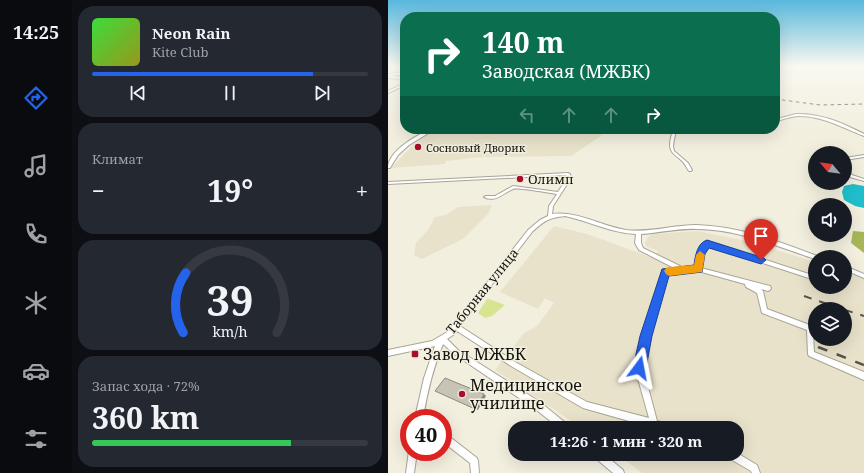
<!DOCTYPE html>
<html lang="ru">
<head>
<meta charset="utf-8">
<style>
	:root { --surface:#171b24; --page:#242831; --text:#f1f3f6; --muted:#9ea1a6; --line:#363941; --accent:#2563eb }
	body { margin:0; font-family:"Noto Serif",serif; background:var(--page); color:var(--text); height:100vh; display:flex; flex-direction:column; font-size:15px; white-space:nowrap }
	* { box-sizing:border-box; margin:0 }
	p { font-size:13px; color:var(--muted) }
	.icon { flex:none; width:22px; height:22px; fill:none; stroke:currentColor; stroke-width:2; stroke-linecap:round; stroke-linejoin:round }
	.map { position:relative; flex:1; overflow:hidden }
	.drawer { display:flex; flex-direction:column; gap:6px; padding:6px; background:#0d0f14; width:316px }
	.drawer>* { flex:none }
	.top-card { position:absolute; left:12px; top:12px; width:380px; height:122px; border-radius:16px; box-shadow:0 4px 16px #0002; background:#0b6e4f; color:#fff; overflow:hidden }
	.needle { width:26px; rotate:299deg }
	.fabs { position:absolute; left:420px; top:146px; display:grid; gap:8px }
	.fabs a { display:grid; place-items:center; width:44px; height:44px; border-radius:50%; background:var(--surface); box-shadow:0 4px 16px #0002; font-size:20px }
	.speed { position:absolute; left:12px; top:409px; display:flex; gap:8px; font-size:20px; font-weight:700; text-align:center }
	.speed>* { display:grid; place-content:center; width:52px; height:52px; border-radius:50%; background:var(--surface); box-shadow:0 4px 16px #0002; line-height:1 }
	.speed .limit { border:6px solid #d22; background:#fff; color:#111 }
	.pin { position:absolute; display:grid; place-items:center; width:34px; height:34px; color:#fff; margin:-41px -17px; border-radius:50% 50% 50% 0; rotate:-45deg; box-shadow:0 0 4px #0007 }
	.pin .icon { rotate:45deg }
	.me { position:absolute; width:44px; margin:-22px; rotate:13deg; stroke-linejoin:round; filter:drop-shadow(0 0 3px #0008) }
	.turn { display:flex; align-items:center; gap:14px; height:84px; padding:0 16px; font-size:18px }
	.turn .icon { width:52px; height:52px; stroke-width:2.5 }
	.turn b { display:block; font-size:28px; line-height:34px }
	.lanes { display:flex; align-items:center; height:38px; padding:0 16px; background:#0003; justify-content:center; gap:20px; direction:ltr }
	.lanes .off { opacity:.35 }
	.big { font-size:30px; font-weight:700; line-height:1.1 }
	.drawer .card { flex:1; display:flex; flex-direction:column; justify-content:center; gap:6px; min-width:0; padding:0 14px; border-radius:16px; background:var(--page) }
	.drawer .dial { align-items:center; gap:0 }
	.dial svg { height:104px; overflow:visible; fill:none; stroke:var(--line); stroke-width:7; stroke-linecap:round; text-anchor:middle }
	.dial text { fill:var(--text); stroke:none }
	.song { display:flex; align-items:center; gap:12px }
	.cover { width:48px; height:48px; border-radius:6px; background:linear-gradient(135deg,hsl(120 70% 55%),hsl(60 70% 35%)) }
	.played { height:4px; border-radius:2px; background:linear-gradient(90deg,var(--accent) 80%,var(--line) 80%) }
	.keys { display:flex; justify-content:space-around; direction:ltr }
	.heat { display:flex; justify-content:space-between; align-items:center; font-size:22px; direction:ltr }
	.charge { height:6px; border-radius:3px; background:linear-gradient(90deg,#34c759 72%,var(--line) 0) }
	.trip { position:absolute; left:120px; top:421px; width:236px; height:40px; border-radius:16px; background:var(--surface); box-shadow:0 4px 16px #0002; font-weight:700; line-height:40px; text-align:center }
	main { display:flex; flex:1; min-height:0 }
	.tabs { display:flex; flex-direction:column; width:72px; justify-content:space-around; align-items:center; background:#090b0e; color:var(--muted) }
	.tabs .icon { width:28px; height:28px }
	.tabs .active { color:var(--accent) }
	.tabs b { font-size:18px; color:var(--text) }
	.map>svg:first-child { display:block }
</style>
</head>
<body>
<main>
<nav class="tabs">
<b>14:25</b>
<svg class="icon active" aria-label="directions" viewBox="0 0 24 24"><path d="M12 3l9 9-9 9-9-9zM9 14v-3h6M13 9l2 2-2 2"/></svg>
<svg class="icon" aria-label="music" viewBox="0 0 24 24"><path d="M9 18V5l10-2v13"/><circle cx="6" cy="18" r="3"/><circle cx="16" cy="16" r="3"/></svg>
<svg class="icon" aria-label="phone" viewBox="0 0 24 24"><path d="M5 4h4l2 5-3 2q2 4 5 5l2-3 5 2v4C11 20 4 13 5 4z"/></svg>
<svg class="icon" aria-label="climate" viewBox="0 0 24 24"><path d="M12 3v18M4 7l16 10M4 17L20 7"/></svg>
<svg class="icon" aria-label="car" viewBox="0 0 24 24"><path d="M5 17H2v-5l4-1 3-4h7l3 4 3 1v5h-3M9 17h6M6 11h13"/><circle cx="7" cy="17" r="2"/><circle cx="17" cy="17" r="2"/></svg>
<svg class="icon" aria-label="filters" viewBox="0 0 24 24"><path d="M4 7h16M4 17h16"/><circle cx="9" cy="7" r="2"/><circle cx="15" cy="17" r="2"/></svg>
</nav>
<section class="drawer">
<div class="card">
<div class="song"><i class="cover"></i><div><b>Neon Rain</b><p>Kite Club</p></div></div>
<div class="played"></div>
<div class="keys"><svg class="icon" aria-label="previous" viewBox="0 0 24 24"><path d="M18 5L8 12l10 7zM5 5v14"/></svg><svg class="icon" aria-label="pause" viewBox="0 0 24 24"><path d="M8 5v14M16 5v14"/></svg><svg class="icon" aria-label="next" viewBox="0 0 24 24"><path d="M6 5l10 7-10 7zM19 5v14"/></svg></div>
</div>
<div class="card"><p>Климат</p>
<div class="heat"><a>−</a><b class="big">19°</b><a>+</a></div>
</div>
<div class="card dial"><svg viewBox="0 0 100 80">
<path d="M14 69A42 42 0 1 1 86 69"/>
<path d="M14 69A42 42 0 0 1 16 23" stroke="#2563eb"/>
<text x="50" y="56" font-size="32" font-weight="700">39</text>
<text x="50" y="72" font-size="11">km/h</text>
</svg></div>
<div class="card"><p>Запас хода · 72%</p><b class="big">360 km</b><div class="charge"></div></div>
</section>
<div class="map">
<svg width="476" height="473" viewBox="0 0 476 473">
	<rect width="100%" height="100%" fill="#f2efdf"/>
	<!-- built -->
	<g fill="#e8e2cb" fill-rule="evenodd">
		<polygon points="50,129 213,129 213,136 183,156 94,157 58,161 57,164 3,168 32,138"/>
		<polygon points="104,205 101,213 75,239 34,259 26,255 28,243 40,230 47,217 58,215 70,207"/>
		<path d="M 166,226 L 199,234 L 265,258 L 270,251 L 258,246 L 257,243 L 260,237 L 265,234 L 309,231 L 359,241 L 427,262 L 427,287 L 457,287 L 457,272 L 476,279 L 476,473 L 254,473 L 229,454 L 349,454 L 349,428 L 194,428 L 107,370 L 136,333 L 149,326 L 166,303 L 157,298 L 150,309 L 112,292 ZM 427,309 L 457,309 L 457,339 L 427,339 Z"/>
	</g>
	<!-- green -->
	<polygon fill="#d7e590" points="99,299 101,299 117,305 104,316 97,318 90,313"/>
	<!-- forest -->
	<polygon fill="#a8b658" points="465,231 476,232 476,253 463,243"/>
	<!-- water -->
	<polygon fill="#20beca" points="465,184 476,186 476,208 467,206 456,200 454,192 456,186"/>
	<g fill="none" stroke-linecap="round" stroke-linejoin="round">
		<!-- minor casing -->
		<g stroke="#a8a496" stroke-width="2">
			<g id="minor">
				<polygon points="0,76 17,77 17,79 0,78"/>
				<polygon points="17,83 17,85 0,93 0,91"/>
				<path d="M 408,114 C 432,113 455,123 476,134 L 476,136 C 455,128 435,116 411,116 C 403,116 395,120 387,121 L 387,119 L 393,118 Z"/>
				<path d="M 285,129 L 289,129 L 286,139 L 285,146 L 286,151 L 300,163 L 304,170 L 303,171 L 301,171 C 298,167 297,163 293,160 C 288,155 282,153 282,145 C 282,140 284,134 285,129 Z"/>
				<polygon points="476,155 476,157 457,160 457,158"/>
				<polygon points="457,169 458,169 464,175 476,179 476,181 462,177 457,172"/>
				<path d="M 180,173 L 182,174 L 183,178 L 165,206 L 164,214 C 191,211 212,226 238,230 C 261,233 285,225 308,225 C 350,226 390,241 429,256 L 430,257 L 427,257 L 427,259 C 388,246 350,229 308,229 C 290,228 272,233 253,234 L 253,243 L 255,248 L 296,268 L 308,267 L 310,253 L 317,242 L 319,241 L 427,276 L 427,280 L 320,245 L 316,253 L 313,268 L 382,286 L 383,288 L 382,290 L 380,291 L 373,289 L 375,291 L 379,309 L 427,327 L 427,333 L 425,333 L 426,352 L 476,372 L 476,380 L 421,356 L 420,354 L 419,330 L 374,313 L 369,293 L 358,287 L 357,284 L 310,271 L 280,274 L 261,336 L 255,368 L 269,421 L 284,425 L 285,428 L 266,428 L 195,408 L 123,366 L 69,331 L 65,335 L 59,339 L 70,350 L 152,402 L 180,425 L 181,428 L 171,428 L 146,408 L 66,354 L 55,344 C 45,368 39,393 35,418 L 27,418 L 36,378 L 47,346 L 0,356 L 0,350 L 44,341 L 61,331 L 140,230 L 152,220 L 160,216 L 161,206 L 169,194 C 161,193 129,187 125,189 C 115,193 107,203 96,197 L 98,196 L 107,196 L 125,186 L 170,192 L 179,178 L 178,175 L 0,184 L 0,182 ZM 177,216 C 201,221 223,233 248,234 L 247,243 L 251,250 L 288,269 L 276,270 L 275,272 L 255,336 L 247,368 L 261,418 L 199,402 L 127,362 L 72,326 L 144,232 C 156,221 160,218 177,216 Z"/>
				<polygon points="457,266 476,274 476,278 457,270"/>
				<polygon points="55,433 58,434 89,458 90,461 91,473 83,473 82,463 55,442"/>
				<polygon points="21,451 29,452 26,473 18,473"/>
				<polygon points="349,453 369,465 372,473 364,473 363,471 339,457 338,454 349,454"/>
				<polygon points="205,454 216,454 235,470 236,473 225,473 206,457"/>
			</g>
		</g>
		<!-- major casing -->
		<g stroke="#a8a496" stroke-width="2">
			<g id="major">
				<polygon points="17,72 17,74 0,76 0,74"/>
				<path d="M 42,129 L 47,129 L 21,145 L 10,155 L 2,168 L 0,168 C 0,151 28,136 42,129 Z"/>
			</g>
		</g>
		<!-- minor -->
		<use href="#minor" fill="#fff" fill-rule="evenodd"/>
		<!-- major -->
		<use href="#major" fill="#fff" fill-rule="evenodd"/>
		<!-- rail-far2 -->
		<polyline stroke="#56544b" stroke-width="1" stroke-dasharray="3.5 3.5" stroke-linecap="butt" points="387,99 432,105 476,104"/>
		<!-- rail-far1 -->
		<g stroke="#56544b" stroke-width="2" stroke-dasharray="8 8" stroke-linecap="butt">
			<polyline points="416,296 454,309"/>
			<polyline points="457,310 476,316"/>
		</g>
		<!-- rail -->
		<polyline stroke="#56544b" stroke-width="2.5" stroke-dasharray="10 10" stroke-linecap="butt" points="430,347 476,365"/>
	</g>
	<!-- shaded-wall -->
	<polygon fill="#8c897f" points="96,394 98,396 90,410 87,409"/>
	<!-- building -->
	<polygon fill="#c8c4b5" stroke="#8c897f" points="57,378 96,394 87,409 47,391"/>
	<!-- sky -->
	<linearGradient id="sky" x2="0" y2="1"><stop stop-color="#58b8dc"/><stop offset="0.5" stop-color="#f9f8f1"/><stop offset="1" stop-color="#f9f8f1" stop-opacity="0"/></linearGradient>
	<rect width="476" height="132" fill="url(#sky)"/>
	<!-- route -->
	<path fill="#2563eb" stroke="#184099" d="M 319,240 L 376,258 L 378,260 L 373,264 L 321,248 L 317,254 L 314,272 L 281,276 L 264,336 L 258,368 L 256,373 L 251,375 L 247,373 L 245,368 L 252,336 L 274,269 L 306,265 C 307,257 309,243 319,240 Z"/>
	<!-- slow -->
	<polygon fill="#f59e0b" points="312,251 317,255 314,272 281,276 278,274 276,271 278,268 281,267 306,265 308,255"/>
	<!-- markers -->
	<g fill="#a70e2b" stroke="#f2efdf" stroke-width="1.5">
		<circle cx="30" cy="147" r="4"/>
		<circle cx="132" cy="179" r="4"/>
		<rect x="23" y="350" width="8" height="8" rx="2"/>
		<circle cx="74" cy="394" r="4"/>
	</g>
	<g text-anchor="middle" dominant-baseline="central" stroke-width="3" stroke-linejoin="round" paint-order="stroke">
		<!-- far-poi labels -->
		<g font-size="11" fill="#13120c" stroke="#f2efdf" text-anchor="start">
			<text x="38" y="147">Сосновый Дворик</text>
		</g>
		<!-- poi labels -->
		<g font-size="13" fill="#13120c" stroke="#f2efdf" text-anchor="start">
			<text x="140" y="179">Олимп</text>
		</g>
		<!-- street labels -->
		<g font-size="13" fill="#13120c" stroke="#f2efdf">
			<text transform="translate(94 291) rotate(-51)">Таборная улица</text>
		</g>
		<!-- near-poi labels -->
		<g font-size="16" fill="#13120c" stroke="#f2efdf" text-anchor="start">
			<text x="35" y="354">Завод МЖБК</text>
			<text x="82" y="385">Медицинское<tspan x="82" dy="18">училище</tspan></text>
		</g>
	</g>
</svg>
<div class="fabs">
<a><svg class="needle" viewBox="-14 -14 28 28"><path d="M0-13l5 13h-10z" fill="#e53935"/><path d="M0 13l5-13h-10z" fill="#9ea1a6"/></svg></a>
<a><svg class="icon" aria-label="sound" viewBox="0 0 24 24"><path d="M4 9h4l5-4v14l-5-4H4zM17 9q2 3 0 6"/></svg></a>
<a><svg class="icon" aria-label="search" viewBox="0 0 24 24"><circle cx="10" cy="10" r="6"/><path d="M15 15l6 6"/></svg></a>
<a><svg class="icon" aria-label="layers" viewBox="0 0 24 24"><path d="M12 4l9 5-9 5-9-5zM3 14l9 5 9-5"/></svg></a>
</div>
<div class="speed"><div class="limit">40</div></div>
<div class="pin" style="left:373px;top:260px;background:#d93025"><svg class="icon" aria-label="arrive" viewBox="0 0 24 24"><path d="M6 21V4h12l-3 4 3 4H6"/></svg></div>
<svg class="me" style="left:251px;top:368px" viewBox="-20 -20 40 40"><path d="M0-17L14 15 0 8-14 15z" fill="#2563eb" stroke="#fff" stroke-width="4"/></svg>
<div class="trip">14:26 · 1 мин · 320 m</div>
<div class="top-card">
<div class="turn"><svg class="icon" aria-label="right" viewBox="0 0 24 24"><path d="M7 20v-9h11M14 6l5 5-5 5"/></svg><div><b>140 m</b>Заводская (МЖБК)</div></div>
<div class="lanes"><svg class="icon off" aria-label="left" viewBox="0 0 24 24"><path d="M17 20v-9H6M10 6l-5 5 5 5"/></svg><svg class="icon off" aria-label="ahead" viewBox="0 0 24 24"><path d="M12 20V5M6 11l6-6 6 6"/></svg><svg class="icon off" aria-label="ahead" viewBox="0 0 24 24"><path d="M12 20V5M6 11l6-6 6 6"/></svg><svg class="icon" aria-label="right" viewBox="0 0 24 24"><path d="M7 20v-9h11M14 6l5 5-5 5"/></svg></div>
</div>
</div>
</main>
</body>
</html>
